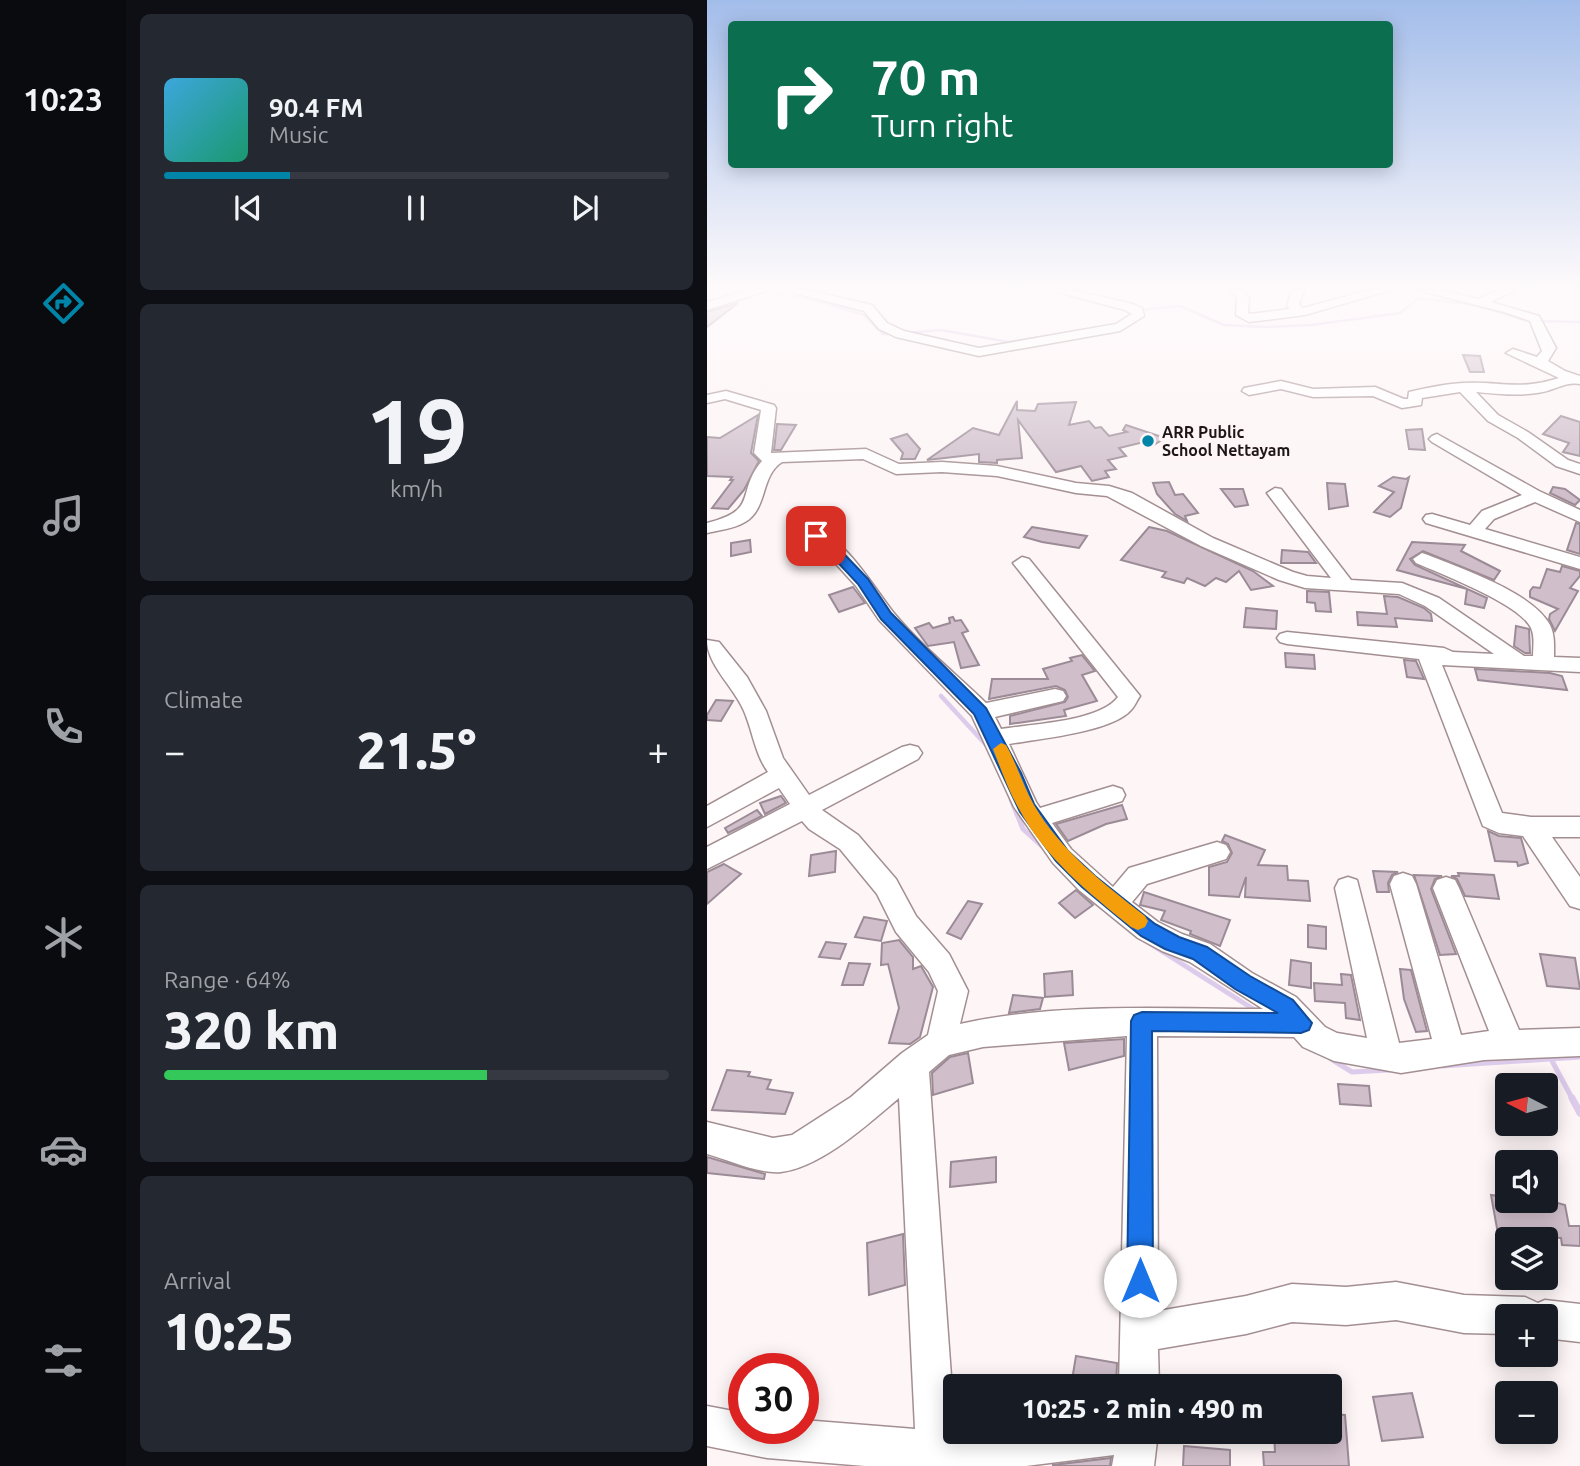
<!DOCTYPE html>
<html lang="en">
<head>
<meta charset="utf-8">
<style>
	:root { --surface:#171b24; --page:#242831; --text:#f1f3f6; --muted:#9ea1a6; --line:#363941; --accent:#0085a8 }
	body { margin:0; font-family:Ubuntu,sans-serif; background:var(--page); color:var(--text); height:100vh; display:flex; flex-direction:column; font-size:26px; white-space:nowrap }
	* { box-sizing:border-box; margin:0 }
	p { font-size:23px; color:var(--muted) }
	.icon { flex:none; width:38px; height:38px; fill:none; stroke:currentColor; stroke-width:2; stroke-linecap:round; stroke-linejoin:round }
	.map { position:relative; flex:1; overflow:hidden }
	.drawer { display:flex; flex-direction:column; gap:14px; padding:14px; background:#0d0f14; width:581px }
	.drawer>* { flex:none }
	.top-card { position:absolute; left:21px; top:21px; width:665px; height:147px; border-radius:7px; box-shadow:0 4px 18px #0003; background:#0b6e4f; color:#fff; overflow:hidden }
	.needle { width:46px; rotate:276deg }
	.tools { position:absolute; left:788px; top:1073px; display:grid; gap:14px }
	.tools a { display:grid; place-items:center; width:63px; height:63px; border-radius:7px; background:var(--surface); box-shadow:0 4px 18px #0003; font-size:35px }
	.speed { position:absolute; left:21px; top:1353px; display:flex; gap:14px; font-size:35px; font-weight:700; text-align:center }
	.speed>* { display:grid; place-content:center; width:91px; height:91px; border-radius:50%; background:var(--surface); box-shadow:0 4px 18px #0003; line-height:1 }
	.speed .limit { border:10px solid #d22; background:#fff; color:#111 }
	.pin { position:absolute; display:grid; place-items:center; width:60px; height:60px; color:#fff; margin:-30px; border-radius:14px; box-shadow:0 4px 10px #0006 }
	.me { position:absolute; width:77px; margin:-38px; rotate:0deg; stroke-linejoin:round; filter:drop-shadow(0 0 5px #0008) }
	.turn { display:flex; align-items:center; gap:24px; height:147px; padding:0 28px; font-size:32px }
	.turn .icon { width:91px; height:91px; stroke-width:2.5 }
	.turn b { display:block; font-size:49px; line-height:60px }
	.big { font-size:52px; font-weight:800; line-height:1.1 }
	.drawer .tile { flex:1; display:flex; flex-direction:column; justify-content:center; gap:10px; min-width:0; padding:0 24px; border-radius:10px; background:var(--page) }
	.drawer .dial { align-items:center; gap:0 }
	.dial b { font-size:91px; line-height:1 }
	.song { display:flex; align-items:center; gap:21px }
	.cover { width:84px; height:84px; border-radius:10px; background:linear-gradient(135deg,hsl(200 70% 55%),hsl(160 70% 35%)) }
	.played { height:7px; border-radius:4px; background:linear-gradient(90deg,var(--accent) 25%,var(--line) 25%) }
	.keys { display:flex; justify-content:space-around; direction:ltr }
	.heat { display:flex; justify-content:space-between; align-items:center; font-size:38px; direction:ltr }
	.charge { height:10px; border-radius:5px; background:linear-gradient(90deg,#34c759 64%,var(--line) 0) }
	.trip { position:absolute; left:236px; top:1374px; width:399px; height:70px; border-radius:7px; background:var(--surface); box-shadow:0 4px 18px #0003; font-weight:800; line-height:70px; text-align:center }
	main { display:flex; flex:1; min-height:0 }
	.menu { display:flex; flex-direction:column; width:126px; justify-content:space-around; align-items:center; background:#090b0e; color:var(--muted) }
	.menu .icon { width:49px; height:49px }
	.menu .active { color:var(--accent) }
	.menu b { font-size:32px; color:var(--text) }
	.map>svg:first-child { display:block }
</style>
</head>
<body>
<main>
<nav class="menu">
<b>10:23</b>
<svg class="icon active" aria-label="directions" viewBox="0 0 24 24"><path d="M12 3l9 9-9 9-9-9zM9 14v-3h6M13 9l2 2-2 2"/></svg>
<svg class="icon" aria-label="music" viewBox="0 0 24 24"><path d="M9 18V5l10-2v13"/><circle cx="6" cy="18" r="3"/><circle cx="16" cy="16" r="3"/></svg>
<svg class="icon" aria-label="phone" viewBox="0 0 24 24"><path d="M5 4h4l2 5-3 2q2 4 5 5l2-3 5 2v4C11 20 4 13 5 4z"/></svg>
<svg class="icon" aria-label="climate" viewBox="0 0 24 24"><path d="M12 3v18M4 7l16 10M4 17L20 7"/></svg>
<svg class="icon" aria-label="car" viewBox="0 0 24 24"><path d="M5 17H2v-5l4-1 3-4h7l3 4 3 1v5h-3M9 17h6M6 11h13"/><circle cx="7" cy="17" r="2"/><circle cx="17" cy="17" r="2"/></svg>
<svg class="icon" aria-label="filters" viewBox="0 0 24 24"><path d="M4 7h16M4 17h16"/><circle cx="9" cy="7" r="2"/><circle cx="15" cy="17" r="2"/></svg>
</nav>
<section class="drawer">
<div class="tile">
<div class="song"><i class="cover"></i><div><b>90.4 FM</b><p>Music</p></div></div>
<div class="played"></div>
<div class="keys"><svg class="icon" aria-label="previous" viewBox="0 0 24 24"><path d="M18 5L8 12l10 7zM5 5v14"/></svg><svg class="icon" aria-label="pause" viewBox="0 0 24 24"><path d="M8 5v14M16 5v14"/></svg><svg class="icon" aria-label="next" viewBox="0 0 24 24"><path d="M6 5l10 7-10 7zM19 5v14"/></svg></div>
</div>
<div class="tile dial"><b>19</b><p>km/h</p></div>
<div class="tile"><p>Climate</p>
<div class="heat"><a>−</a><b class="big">21.5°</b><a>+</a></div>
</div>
<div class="tile"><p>Range · 64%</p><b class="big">320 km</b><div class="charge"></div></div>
<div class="tile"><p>Arrival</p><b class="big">10:25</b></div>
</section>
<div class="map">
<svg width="873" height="1466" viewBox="0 0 873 1466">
	<rect width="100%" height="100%" fill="#fdf5f6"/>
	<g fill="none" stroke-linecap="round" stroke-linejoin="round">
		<!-- stream-far3 -->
		<g stroke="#ddcbec" stroke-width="2.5">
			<polyline points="66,293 111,301 157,315 176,334 181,334"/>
			<polyline points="432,310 473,306 517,325 560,327 604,325 693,313 712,298 767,305 822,321 873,322"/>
			<polyline points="199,333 234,330 302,342 390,328"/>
		</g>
		<!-- stream-far2 -->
		<g stroke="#ddcbec" stroke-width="4.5">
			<polyline points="234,696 281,747"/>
			<polyline points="304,800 310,815"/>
		</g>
		<!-- stream-far1 -->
		<g stroke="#ddcbec" stroke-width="5">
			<polyline points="310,814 316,829 338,849"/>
			<polyline points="434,938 551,1012"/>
			<polyline points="624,1059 645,1072 681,1070"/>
			<polyline points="844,1059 866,1100"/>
			<polyline points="735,1066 873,1057"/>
		</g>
		<!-- stream -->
		<polyline stroke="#ddcbec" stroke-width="7" points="865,1098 873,1113"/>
	</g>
	<!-- building -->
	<g fill="#d0bfcb" stroke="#9b8b96" stroke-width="2">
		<polygon points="31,303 0,327 0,312"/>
		<polygon points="756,355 773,356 777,372 763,372"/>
		<polygon points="310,401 310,410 328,411 331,404 369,402 362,425 382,421 388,428 394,427 402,436 420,432 416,430 419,425 458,438 445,446 437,442 412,448 419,456 401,460 409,469 398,471 402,477 385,481 374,466 349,472 311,420 315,458 290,460 290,463 272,462 272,454 220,460 266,428 292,435"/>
		<polygon points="51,415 44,453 52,461 37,490 21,509 5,508 26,480 23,480 25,477 0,476 0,437 13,438"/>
		<polygon points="854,416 873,422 873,456 856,452 862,443 836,434"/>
		<polygon points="70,424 89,425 74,450 67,450"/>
		<polygon points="715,429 718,450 702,449 699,430"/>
		<polygon points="200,434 213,449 208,459 194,459 196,453 184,439"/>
		<polygon points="686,477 699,479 702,477 694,508 683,517 667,512 687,492 672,486"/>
		<polygon points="462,482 468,495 476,494 491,513 478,516 480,521 468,514 450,494 446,483"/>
		<polygon points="620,483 638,484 641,506 622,509"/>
		<polygon points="846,487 858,489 873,500 868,505 843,493"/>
		<polygon points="514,489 536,489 541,505 528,507"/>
		<polygon points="869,523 873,524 873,554 860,550"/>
		<polygon points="325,527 343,530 380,536 372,548 335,542 317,537"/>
		<polygon points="442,527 460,531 546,571 566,586 544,590 532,571 519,582 509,578 498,586 480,578 477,583 455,577 459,572 414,560"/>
		<polygon points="43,540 44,552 24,556 24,543"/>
		<polygon points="705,542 758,545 754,551 793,571 787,580 716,551 703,559 708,565 780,598 777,608 758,604 760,589 690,570"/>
		<polygon points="575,550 601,552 609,563 574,563"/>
		<polygon points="855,566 873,571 873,576 863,588 871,591 848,631 842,619 843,614 851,609 823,597 823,591 826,587 833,588 840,569 853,572"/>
		<polygon points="146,587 158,603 132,612 122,595"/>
		<polygon points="600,591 622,592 624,612 609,611 608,603 600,602"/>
		<polygon points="677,596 691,597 717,608 724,614 725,621 688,618 690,627 651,625 650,612 680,614"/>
		<polygon points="539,608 570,611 569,629 537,627"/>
		<polygon points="246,617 248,621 254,620 261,631 255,633 272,665 254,668 247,642 221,646 208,628 222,623 226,628 243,623 242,618"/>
		<polygon points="809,626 822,629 823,653 818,653 807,646"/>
		<polygon points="578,653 607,655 608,669 579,667"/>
		<polygon points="375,655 388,671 375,675 390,701 357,710 359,716 303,724 303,716 358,702 361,697 358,690 349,686 282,699 285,679 341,679 336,669 365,661 363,658"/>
		<polygon points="697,660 709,661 717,679 700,677"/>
		<polygon points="768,669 843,673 855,676 860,690 771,680"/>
		<polygon points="9,700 26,701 14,721 0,720 0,715"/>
		<polygon points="74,796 79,803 58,814 53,803"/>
		<polygon points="415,805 420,819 399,824 361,841 349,824"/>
		<polygon points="50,810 55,816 21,833 18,828"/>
		<polygon points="781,831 792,836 814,838 821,863 811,866 810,862 788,861"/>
		<polygon points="518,835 558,850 551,865 580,866 581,880 601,881 603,901 538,897 539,877 532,897 502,895 502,867 520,862 525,853 521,844 515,841"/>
		<polygon points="129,851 128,872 102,876 104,855"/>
		<polygon points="17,864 34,874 0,904 0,872"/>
		<polygon points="666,871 691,872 685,875 681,883 682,892 670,892"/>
		<polygon points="751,873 787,875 792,899 758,896 750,879 744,876 752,876"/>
		<polygon points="707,875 735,876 728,879 724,889 749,954 733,955"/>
		<polygon points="369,890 386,905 368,918 352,903"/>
		<polygon points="437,892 523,920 513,946 483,934 484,931 454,920 458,911 433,905"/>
		<polygon points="261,901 275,904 254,939 240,933"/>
		<polygon points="157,917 180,921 174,941 148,937"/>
		<polygon points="601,925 619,927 619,949 601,947"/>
		<polygon points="192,940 206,957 206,969 214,966 226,987 213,1037 203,1044 182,1043 192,1008 181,964 174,965 175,943"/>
		<polygon points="119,942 139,944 133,959 112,957"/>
		<polygon points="833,954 868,958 873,989 840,986"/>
		<polygon points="584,960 604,963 604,988 582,985"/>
		<polygon points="142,963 163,964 156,985 135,985"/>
		<polygon points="693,969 704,970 720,1031 709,1032 697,999"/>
		<polygon points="365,971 366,995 338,997 337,974"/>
		<polygon points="634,974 644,975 653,1020 639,1018 638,1003 608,1001 607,983 635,985"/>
		<polygon points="306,995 336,998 333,1009 302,1013"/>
		<polygon points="417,1039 417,1056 362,1070 357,1043"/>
		<polygon points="261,1053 266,1083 226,1095 225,1073 243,1057"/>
		<polygon points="20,1070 43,1072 41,1076 64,1080 60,1089 86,1093 78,1114 5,1110"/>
		<polygon points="631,1084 662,1086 664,1106 633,1104"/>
		<polygon points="0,1157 58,1174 57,1179 0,1173"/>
		<polygon points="289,1157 289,1182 243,1187 244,1162"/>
		<polygon points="784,1195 800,1197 800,1200 840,1200 858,1205 862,1226 873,1226 873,1246 855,1245 854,1238 791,1234"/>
		<polygon points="196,1234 198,1285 162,1295 160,1243"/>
		<polygon points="369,1356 410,1363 409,1386 364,1386"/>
		<polygon points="705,1393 716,1437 675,1441 666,1397"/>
		<polygon points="623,1414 638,1415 642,1466 557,1466 556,1452 568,1452 567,1432 623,1432"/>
		<polygon points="477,1446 523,1450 523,1466 476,1466"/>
		<polygon points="404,1458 403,1466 346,1466 346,1465"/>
	</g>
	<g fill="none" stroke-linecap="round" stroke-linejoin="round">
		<!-- minor casing -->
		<g stroke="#a38f92" stroke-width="3">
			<g id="minor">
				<polygon points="42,290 62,290 0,310 0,302"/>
				<polygon points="76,290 99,290 165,305 180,323 197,331 272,348 409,324 425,314 418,310 343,290 365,290 426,304 435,308 437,316 413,331 272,356 189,337 172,329 157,311"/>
				<polygon points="523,290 536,290 542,298 541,313 543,314 583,309 580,306 585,290 597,290 592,305 596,308 663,290 684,290 598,315 542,322 529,315 530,298"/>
				<path d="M 710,290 L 732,290 L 771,299 L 792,290 L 808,290 L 784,302 L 832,316 L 849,348 L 841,361 L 858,371 L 873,376 L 873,384 C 859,381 844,392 830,393 C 810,396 790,394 769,392 L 791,415 L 821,432 L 861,460 L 873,464 L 873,474 L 849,466 L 811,438 L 781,421 L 753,392 L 715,398 L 714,405 L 695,408 L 666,396 L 606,397 L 574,389 L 542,395 L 535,391 L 537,388 L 574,381 L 606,389 L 668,387 L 697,399 L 701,399 L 702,392 C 719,388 738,384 756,383 C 794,381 811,391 852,378 L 799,353 L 806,349 L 830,357 L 835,351 L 823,321 L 797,312 Z"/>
				<path d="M 19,391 L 67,405 L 69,408 L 64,453 L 159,449 L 192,464 L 235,462 L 290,466 L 369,483 L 402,486 L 425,493 L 506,538 L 586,572 L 600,576 L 624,578 L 560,493 L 568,488 L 574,489 L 644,580 L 695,583 L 732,598 L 817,656 L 826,656 C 826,647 828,637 824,628 C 813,604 734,574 709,563 L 706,559 L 715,553 L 721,555 C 755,569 825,592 843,625 C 848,635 847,646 847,657 L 873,658 L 873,672 L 735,665 L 795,813 L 824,817 L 873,817 L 873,837 L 845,837 L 873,877 L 873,909 L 863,906 L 816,836 L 792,833 L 776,826 L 712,659 L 580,644 L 573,642 L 570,638 L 573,634 L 580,632 L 737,648 L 746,652 L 787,654 L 718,606 L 692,594 L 598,588 L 572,580 L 494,546 L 400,496 L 369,493 L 290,476 L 235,472 L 189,474 L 156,459 L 75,462 C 53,476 61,509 38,522 C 27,529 12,530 0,533 L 0,523 C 53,510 28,493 55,461 L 47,453 L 54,410 L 18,399 L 0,403 L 0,395 Z"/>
				<polygon points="730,434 832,491 873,510 873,522 828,502 787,519 778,529 873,557 873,569 719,523 716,519 719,515 725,514 763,525 775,511 815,495 725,442 722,439 725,436"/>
				<path d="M 109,530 C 137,537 168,589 186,612 C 213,645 248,673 279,703 L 348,689 L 356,691 L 359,696 L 356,701 L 288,717 L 294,729 C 323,724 393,722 411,697 L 306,563 L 315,557 L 322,559 L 433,696 C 430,700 428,706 424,710 C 405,732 331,739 302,744 L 329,802 L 333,808 L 406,786 L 415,789 L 418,795 L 415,801 L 345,823 L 364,849 L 406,887 L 422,868 L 510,842 L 519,845 L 523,852 L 519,859 L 440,884 L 425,902 L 451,922 L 475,934 L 503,944 L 545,973 L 589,997 L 618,1027 L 630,1033 L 660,1038 L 628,888 L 632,880 L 641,877 L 650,880 L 692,1043 L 725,1039 L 683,884 L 687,876 L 696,873 L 705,876 L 709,884 L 754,1035 L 782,1031 L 726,888 L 730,880 L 739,877 L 748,880 L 752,888 L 812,1030 L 873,1028 L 873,1056 L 777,1060 L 694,1073 L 627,1061 L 596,1047 L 587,1037 L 450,1036 L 451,1311 L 539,1296 L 585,1284 L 639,1287 L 689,1282 L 757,1295 L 818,1297 L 831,1303 L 838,1300 L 873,1304 L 873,1342 L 838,1338 L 838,1316 L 800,1316 L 800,1334 L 757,1333 L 689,1320 L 639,1325 L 585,1322 L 539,1334 L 451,1349 L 452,1386 L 412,1386 L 420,1036 L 276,1047 L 242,1055 L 222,1072 L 248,1431 L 451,1432 L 447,1466 L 405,1466 L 407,1455 L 319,1466 L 158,1466 L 60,1458 L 0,1446 L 0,1406 L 37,1413 L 37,1428 L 96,1428 L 96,1420 L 208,1429 L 192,1098 C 161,1124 115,1167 74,1172 C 51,1174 22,1160 0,1154 L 0,1122 L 66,1138 L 85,1135 L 144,1097 L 195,1053 L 221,1035 L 231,991 L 222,972 L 189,932 L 170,894 L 133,849 L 102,829 L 95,821 L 0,869 L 0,847 L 83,804 L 72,788 L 0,827 L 0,806 L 61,772 C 48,754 46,732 37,711 C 27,687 0,665 0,640 L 12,642 L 40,677 L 59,711 L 76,758 L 102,795 L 195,747 L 203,745 L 211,747 L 215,753 L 211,759 L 115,810 L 151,835 L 189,879 L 209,916 L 242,954 L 261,991 L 253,1024 C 350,1002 457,1009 556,1009 L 483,962 L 455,951 L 431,938 L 372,890 L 346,863 L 307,807 L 265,716 L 172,620 L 149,586 L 109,542 L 100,535 L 103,531 Z"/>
			</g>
		</g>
		<!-- minor -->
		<use href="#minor" fill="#fff" fill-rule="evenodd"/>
	</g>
	<!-- sky -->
	<linearGradient id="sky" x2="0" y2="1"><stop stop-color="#a3bdea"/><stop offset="0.58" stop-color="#fefafb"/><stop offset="1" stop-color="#fefafb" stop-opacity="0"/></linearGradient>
	<rect width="873" height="496" fill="url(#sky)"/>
	<!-- route -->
	<polygon fill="#1a73e8" stroke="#114b97" stroke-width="2" points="109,532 120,536 161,579 184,613 279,708 314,773 327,804 361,851 388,876 448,924 472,937 500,947 543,976 586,1000 605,1023 602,1030 594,1033 445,1031 446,1281 442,1290 433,1294 424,1290 420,1281 424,1021 427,1015 435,1012 571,1013 528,989 486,959 458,949 434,936 375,887 349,861 313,812 267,714 174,619 151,584 111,541 103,536"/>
	<!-- slow -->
	<path fill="#f59e0b" d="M 294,743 L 299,745 C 310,764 316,786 327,805 C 353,850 397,884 438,916 L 441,921 L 438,927 L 431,930 L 424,927 C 382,893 338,858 312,809 C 301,790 294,769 286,749 Z"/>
	<!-- markers -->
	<circle fill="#0085a8" stroke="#fdf5f6" stroke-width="2.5" cx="441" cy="441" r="7"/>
	<g text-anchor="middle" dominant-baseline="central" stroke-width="7" stroke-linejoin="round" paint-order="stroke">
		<!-- far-poi labels -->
		<g font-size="16" font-weight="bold" fill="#1d1618" stroke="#fdf5f6" text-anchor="start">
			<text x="455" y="432">ARR Public<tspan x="455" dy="18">School Nettayam</tspan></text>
		</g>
	</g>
</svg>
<div class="tools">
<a><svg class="needle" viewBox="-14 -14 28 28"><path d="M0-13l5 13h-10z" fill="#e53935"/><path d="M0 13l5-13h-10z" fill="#9ea1a6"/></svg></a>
<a><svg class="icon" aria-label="sound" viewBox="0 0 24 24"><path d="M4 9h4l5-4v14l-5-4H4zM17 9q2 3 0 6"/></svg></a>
<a><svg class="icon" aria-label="layers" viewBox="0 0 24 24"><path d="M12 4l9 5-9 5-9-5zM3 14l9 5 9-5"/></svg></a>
<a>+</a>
<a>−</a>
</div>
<div class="speed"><div class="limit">30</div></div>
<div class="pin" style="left:109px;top:536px;background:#d93025"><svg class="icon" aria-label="arrive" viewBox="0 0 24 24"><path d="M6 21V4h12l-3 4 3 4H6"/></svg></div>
<svg class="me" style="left:433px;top:1281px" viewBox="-20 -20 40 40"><circle r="19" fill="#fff"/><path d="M0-13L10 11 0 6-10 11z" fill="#1a73e8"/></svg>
<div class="trip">10:25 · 2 min · 490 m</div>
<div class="top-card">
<div class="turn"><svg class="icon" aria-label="right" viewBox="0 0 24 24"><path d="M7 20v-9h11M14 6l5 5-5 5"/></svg><div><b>70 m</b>Turn right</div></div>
</div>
</div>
</main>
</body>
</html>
